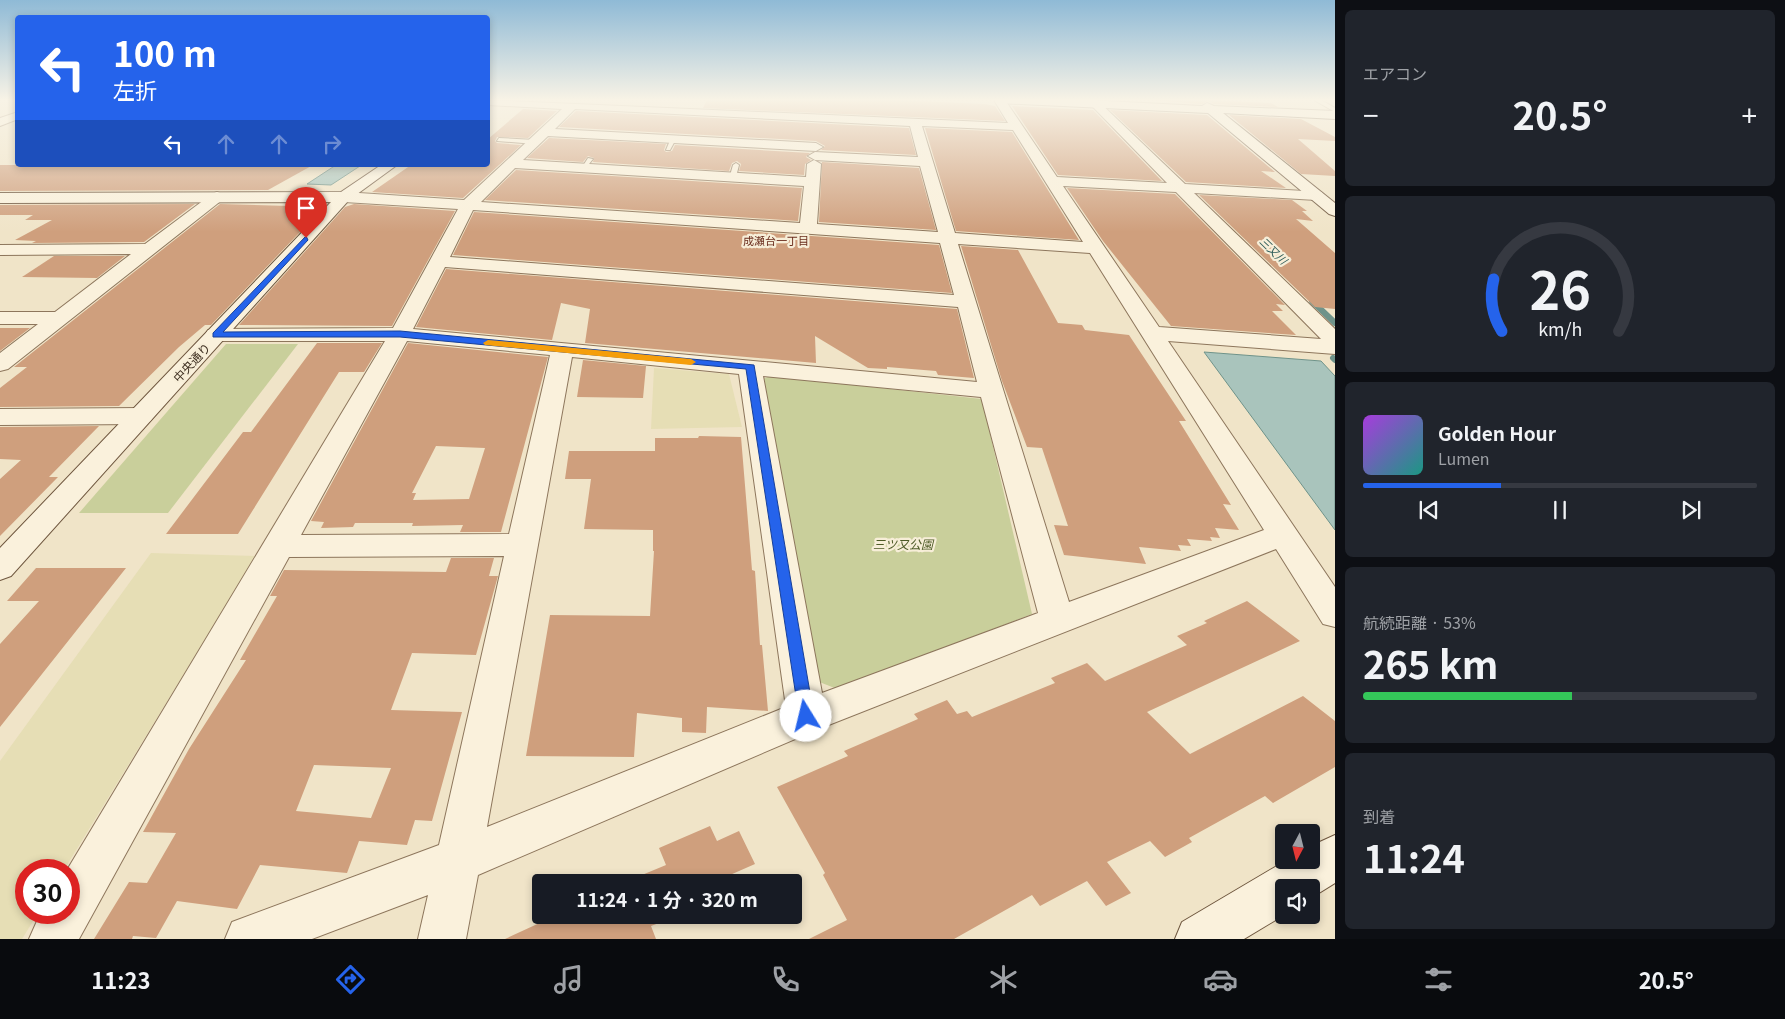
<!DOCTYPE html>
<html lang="ja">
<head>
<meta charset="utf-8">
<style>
	:root { --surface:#171b24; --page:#20242c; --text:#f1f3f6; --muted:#9ea1a6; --line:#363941; --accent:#2563eb }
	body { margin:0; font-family:Georgia,"Noto Sans JP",serif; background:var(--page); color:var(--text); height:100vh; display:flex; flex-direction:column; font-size:19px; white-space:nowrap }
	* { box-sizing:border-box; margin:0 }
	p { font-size:16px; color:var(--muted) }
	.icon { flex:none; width:28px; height:28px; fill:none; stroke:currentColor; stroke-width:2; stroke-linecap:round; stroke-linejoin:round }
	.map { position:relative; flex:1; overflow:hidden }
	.drawer { display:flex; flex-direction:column; gap:10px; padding:10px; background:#0d0f14; width:450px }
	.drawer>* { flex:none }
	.top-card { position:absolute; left:15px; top:15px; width:475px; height:152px; border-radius:5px; box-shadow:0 2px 8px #0003; background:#2563eb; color:#fff; overflow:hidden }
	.needle { width:32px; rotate:187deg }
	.fabs { position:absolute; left:1275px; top:824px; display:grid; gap:10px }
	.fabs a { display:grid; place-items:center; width:45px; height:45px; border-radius:5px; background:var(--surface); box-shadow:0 2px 8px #0003; font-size:25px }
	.speed { position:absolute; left:15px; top:859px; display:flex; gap:10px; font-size:25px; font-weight:700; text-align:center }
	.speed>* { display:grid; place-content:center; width:65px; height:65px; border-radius:50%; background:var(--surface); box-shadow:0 2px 8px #0003; line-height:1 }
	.speed .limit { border:8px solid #d22; background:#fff; color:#111 }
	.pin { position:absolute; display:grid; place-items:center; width:42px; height:42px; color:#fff; margin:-51px -21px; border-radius:50% 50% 50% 0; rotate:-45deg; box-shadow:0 0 5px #0007 }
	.pin .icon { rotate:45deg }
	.me { position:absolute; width:55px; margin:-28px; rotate:351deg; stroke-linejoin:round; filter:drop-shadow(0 0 4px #0008) }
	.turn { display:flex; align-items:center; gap:18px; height:105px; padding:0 15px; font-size:22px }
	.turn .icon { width:65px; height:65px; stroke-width:2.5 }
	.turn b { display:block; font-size:35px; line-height:42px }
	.lanes { display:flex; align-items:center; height:48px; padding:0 15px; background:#0003; justify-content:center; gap:25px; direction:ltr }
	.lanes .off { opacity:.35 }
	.big { font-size:38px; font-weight:700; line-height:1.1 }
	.drawer .card { flex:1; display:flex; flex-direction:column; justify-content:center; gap:8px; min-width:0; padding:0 18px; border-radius:8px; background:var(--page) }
	.drawer .dial { align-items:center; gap:0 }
	.dial svg { height:130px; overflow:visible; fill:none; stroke:var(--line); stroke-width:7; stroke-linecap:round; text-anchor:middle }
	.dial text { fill:var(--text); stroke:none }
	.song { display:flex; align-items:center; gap:15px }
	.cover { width:60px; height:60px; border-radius:8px; background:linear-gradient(135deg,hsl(280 70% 55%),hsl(170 70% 35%)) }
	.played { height:5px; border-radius:2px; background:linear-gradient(90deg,var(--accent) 35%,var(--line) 35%) }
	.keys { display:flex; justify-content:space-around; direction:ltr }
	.heat { display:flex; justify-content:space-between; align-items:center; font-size:28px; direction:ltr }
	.charge { height:8px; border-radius:4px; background:linear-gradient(90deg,#34c759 53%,var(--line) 0) }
	.trip { position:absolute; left:532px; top:874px; width:270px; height:50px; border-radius:5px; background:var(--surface); box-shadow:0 2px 8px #0003; font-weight:700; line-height:50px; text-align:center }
	.tabs { display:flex; height:80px; justify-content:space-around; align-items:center; background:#090b0e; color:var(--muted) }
	.tabs .icon { width:35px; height:35px }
	.tabs .active { color:var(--accent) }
	.tabs b { font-size:22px; color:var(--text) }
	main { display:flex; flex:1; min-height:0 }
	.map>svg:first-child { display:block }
</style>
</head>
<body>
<main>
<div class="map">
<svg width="1335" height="939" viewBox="0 0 1335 939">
	<rect width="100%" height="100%" fill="#f0e4c8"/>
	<!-- farmland -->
	<g fill="#e6deb5">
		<polygon points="654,368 729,374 742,427 651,429"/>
		<polygon points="151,553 256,556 64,870 26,870 26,912 38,913 22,939 0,939 0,761"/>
	</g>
	<!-- green -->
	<g fill="#c9cf9b">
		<polygon points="226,344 298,344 168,513 79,513"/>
		<polygon points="771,376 982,399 1032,614 837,689 817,681 762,379"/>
	</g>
	<!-- water -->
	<g fill="#a9c4bc" stroke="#6f938a">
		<polygon points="336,165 360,166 331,185 307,184"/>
		<polygon points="1204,352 1321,361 1335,376 1335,530"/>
	</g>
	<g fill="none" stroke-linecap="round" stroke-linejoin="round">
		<!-- stream -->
		<g stroke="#6f938a" stroke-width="6">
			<polyline points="1312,301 1335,323"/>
			<polyline points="1333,358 1335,360"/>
		</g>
	</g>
	<!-- building -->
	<g fill="#cf9f7d" fill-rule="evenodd">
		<polygon points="707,100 894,100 985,104 995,106 1005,121 703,108"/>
		<polygon points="1152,100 1205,100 1271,103 1278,107 1214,104 1208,101 1202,104"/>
		<polygon points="1012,106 1093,110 1162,181 1058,175"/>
		<polygon points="523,109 557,111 528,138 497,137 495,141 497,143 521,145 463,198 372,192 411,165 488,165 488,139"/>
		<polygon points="1110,110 1207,115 1275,172 1261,171 1286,188 1186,182"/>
		<polygon points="576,111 909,128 916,155 821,150 825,146 816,141 559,127"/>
		<polygon points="1229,115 1301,119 1335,137 1335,141 1298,139 1335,171 1335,176 1301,174"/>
		<polygon points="925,128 1012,132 1079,240 956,231"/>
		<polygon points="549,138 666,144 664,150 666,152 672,151 675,145 810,153 806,157 811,160 805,164 804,175 739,171 741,164 737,161 732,163 729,171 593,162 594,158 588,156 583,162 527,158"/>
		<polygon points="822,162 919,168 936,230 819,222"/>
		<polygon points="0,165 313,165 268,190 0,191"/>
		<polygon points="516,170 802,188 798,221 485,200"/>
		<polygon points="1067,188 1175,194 1285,305 1276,304 1283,311 1272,311 1296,335 1171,326 1103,241"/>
		<polygon points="1199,195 1292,200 1307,211 1302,211 1313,221 1296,219 1335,253 1335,309 1315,307"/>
		<polygon points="195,204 144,242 32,243 36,241 15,240 52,220 25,220 33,215 0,215 0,205"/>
		<polygon points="220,204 324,207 211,325 205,325 179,347 119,406 0,407 0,388 27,367 14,367"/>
		<polygon points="354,204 455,211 392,326 239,325 345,207"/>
		<polygon points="474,212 939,245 952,293 453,255"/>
		<polygon points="961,246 1018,250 1058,323 1082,325 1085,330 1129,335 1186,421 1179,421 1231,505 1223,504 1239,530 1215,528 1220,538 1210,537 1212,541 1187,539 1191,546 1178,545 1181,551 1139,547 1146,564 1064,555 1054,525 1068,526 1042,448 1027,447 1002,381"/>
		<polygon points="54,256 125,256 97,278 22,277"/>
		<polygon points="446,269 957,309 974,378 938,375 936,371 887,367 887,369 868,368 815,336 816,363 585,343 590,309 561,303 552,340 416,327"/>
		<polygon points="0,328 30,328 0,351"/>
		<polygon points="317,343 382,343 364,372 339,372 238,534 166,534 243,432 251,432"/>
		<path d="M 408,343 L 548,357 L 501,532 L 460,532 L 463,525 L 412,526 L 413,523 L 355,523 L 353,527 L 321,528 L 324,522 L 311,521 ZM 436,446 L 485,448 L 469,499 L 413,500 L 416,493 L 412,493 Z"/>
		<polygon points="583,360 646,366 643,398 577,397"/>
		<polygon points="99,426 49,477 58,477 0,536 0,479 21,460 0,459 0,427"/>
		<polygon points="699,436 741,437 752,570 755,571 760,645 762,645 768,711 707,707 706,733 682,732 682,718 637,713 634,757 526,756 550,615 650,616 654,551 653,551 653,530 584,529 591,479 565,479 569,451 655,451 655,438 698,438"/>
		<path d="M 451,558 L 494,558 L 489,576 L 498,576 L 476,655 L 412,653 L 391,710 L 462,712 L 432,821 L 415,820 L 407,845 L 359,841 L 347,873 L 260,865 L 237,909 L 177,901 L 156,938 L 133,936 L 132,939 L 94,939 L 129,882 L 147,883 L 176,833 L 143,832 L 189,749 L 246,660 L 240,660 L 277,596 L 270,596 L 284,570 L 446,572 ZM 314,765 L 391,768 L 371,818 L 296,811 Z"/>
		<polygon points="36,568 126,568 0,727 0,644 39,601 7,601"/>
		<polygon points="1247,601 1300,641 1147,712 1190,754 1303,696 1335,721 1335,767 1273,803 1265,796 1189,838 1192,842 1165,857 1150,841 1107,862 1131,893 1106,906 1087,881 1040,906 1032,895 954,939 809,939 847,920 823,875 825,873 777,787 848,756 844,751 918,719 914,714 947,700 957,714 967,711 972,717 1055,683 1051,678 1087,663 1105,681 1187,645 1177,636 1207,623 1204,621"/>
		<polygon points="710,826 717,841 739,831 755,864 714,882 625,882 666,865 659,848"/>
		<polygon points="557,915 656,915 659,923 651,926 656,939 505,939"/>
	</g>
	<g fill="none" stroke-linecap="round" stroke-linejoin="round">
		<!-- lane casing -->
		<g stroke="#8d765c" stroke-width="2">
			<g id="lane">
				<polygon points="1321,100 1335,108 1335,112 1314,100"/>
				<polygon points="499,138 535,140 538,142 535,144 497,141"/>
				<polygon points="671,138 676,139 670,150 666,150"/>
				<polygon points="588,158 593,159 585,169 581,169"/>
				<polygon points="736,163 739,165 736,177 729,179 733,165"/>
			</g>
		</g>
		<!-- street casing -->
		<g stroke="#8d765c" stroke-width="2">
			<g id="street">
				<path d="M 488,100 L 1008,123 L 994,100 L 1005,100 L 1057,177 L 1167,183 L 1093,107 L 1082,100 L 1097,100 L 1185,184 L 1321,192 L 1324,195 L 1321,198 L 1316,200 L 1194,193 L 1335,329 L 1335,354 L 1168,341 L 1335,587 L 1335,627 L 1323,624 L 1276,549 L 821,728 L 478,875 L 466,939 L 418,939 L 428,895 L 312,939 L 225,939 L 232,922 L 439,845 L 504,556 L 289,557 L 79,939 L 29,939 L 41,912 L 69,912 L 67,870 L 385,341 L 216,341 L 208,340 L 205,335 L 208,330 L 216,329 L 393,328 L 458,209 L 344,202 L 336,197 L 344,192 L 464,200 L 562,109 L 488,105 ZM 575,109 L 910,126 L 918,157 L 815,152 L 808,156 L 815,160 L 920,166 L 938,232 L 817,224 L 821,164 L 814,160 L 807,164 L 806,177 L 523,160 L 548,136 L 816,151 L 823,147 L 816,143 L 555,129 ZM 922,126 L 1013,130 L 1083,242 L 955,233 ZM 515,168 L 804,186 L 800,223 L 481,202 ZM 1063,186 L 1176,192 L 1321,339 L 1159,327 ZM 473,210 L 940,243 L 954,295 L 450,257 ZM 958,244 L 1090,253 L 1264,530 L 1069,602 ZM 445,267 L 958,307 L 977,382 L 413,329 ZM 407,341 L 550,355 L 509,534 L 301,535 ZM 572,357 L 739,374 L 786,707 L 487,827 ZM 763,376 L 981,397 L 1038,613 L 822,693 Z"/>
				<polygon points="18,112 18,119 0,126 0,118"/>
				<polygon points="217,192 222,194 225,197 222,200 8,369 0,371 0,353 38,324 0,324 0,312 55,312 131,254 0,255 0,245 145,244 212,194"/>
				<polygon points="141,408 150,411 154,416 150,421 141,424 0,425 0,409"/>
			</g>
		</g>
		<!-- secondary casing -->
		<g stroke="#6f573f" stroke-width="2">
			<g id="secondary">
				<polygon points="994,100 1085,100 1202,106 1207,103 1214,106 1335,111 1335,119 1223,113 1335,203 1335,216 1329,214 1208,113 999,103"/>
				<polygon points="381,165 397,165 349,200 11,576 0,580 0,548 331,202 0,203 0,193 341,192"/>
				<polygon points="1335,835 1335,883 1311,898 1311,888 1284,888 1284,915 1244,939 1175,939 1182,922 1287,860 1311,860 1311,846"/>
			</g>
		</g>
		<!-- lane -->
		<use href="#lane" fill="#faf1dc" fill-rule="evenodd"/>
		<!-- street -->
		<use href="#street" fill="#faf1dc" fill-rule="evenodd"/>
		<!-- secondary -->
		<use href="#secondary" fill="#faf1dc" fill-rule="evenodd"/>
	</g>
	<!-- sky -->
	<linearGradient id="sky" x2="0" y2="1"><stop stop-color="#8fbad6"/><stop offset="0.43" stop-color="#f8f3e6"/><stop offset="1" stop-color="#f8f3e6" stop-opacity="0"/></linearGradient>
	<rect width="1335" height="232" fill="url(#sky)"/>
	<!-- route -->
	<polygon fill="#2563eb" stroke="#184099" points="306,236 308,240 223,332 400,331 754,365 814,716 812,722 806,724 801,722 799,716 746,369 400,337 213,337 213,333"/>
	<!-- slow -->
	<polygon fill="#f59e0b" points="488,340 691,359 696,362 691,365 485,345 483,343"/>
	<g text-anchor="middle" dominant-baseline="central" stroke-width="4.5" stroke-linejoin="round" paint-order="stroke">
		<!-- far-neighbourhood labels -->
		<g font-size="11" fill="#6b2e1e" stroke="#f7eed8">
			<text x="776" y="240">成瀬台一丁目</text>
		</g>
		<!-- far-water labels -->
		<g font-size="11" font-style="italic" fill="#2f5d5a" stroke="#f7eed8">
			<text transform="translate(1274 250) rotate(44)">三又川</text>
		</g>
		<!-- street labels -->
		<g font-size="12" fill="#3d2e20" stroke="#f7eed8">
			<text transform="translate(191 362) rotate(-47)">中央通り</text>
		</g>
		<!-- park labels -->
		<g font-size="12" font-style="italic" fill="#4d5a26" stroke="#f7eed8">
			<text x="903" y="543">三ツ又公園</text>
		</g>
	</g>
</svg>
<div class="fabs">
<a><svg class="needle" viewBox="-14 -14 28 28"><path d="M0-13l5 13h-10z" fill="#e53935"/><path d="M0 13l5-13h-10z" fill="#9ea1a6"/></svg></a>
<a><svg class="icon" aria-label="sound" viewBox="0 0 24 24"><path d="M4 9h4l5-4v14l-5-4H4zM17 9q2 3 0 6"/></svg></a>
</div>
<div class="speed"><div class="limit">30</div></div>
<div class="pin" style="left:306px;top:238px;background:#d93025"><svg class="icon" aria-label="arrive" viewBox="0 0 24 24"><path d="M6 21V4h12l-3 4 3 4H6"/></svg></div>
<svg class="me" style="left:806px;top:716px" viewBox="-20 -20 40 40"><circle r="19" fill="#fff"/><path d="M0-13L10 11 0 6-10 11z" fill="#2563eb"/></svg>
<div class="trip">11:24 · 1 分 · 320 m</div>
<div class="top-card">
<div class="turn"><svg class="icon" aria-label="left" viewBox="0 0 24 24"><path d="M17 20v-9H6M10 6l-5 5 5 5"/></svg><div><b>100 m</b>左折</div></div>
<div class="lanes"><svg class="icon" aria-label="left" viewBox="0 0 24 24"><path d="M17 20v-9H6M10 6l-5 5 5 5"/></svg><svg class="icon off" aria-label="ahead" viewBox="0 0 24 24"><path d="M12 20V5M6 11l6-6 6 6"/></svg><svg class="icon off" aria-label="ahead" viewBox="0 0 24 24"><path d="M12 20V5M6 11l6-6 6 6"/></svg><svg class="icon off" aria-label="right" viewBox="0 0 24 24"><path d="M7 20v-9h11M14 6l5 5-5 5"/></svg></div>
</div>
</div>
<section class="drawer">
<div class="card"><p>エアコン</p>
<div class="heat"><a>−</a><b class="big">20.5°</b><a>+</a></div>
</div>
<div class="card dial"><svg viewBox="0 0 100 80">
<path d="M14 69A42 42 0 1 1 86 69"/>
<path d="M14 69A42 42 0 0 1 9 37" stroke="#2563eb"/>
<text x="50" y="56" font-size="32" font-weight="700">26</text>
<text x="50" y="72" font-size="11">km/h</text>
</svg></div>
<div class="card">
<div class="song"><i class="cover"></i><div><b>Golden Hour</b><p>Lumen</p></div></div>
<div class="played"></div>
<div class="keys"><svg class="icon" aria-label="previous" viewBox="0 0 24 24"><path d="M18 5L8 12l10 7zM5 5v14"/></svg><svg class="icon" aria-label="pause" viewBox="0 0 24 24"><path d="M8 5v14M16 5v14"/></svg><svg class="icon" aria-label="next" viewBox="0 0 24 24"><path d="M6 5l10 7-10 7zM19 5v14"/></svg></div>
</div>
<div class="card"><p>航続距離 · 53%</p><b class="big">265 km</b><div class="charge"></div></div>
<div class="card"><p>到着</p><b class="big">11:24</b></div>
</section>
</main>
<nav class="tabs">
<b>11:23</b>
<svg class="icon active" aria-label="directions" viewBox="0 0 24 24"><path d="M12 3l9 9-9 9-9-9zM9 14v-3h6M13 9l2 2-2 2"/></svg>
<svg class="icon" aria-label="music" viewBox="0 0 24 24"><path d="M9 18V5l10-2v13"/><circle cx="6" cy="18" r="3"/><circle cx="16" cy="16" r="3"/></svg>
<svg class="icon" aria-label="phone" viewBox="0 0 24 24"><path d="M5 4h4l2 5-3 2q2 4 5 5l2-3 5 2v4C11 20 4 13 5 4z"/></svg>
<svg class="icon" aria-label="climate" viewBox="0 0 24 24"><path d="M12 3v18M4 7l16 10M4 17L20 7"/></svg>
<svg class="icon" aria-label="car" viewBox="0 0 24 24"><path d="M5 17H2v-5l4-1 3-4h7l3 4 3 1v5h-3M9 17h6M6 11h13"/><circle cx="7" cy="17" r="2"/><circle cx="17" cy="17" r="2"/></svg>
<svg class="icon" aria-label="filters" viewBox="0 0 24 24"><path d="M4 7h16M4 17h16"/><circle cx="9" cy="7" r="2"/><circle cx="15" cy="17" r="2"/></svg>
<b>20.5°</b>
</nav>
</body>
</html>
